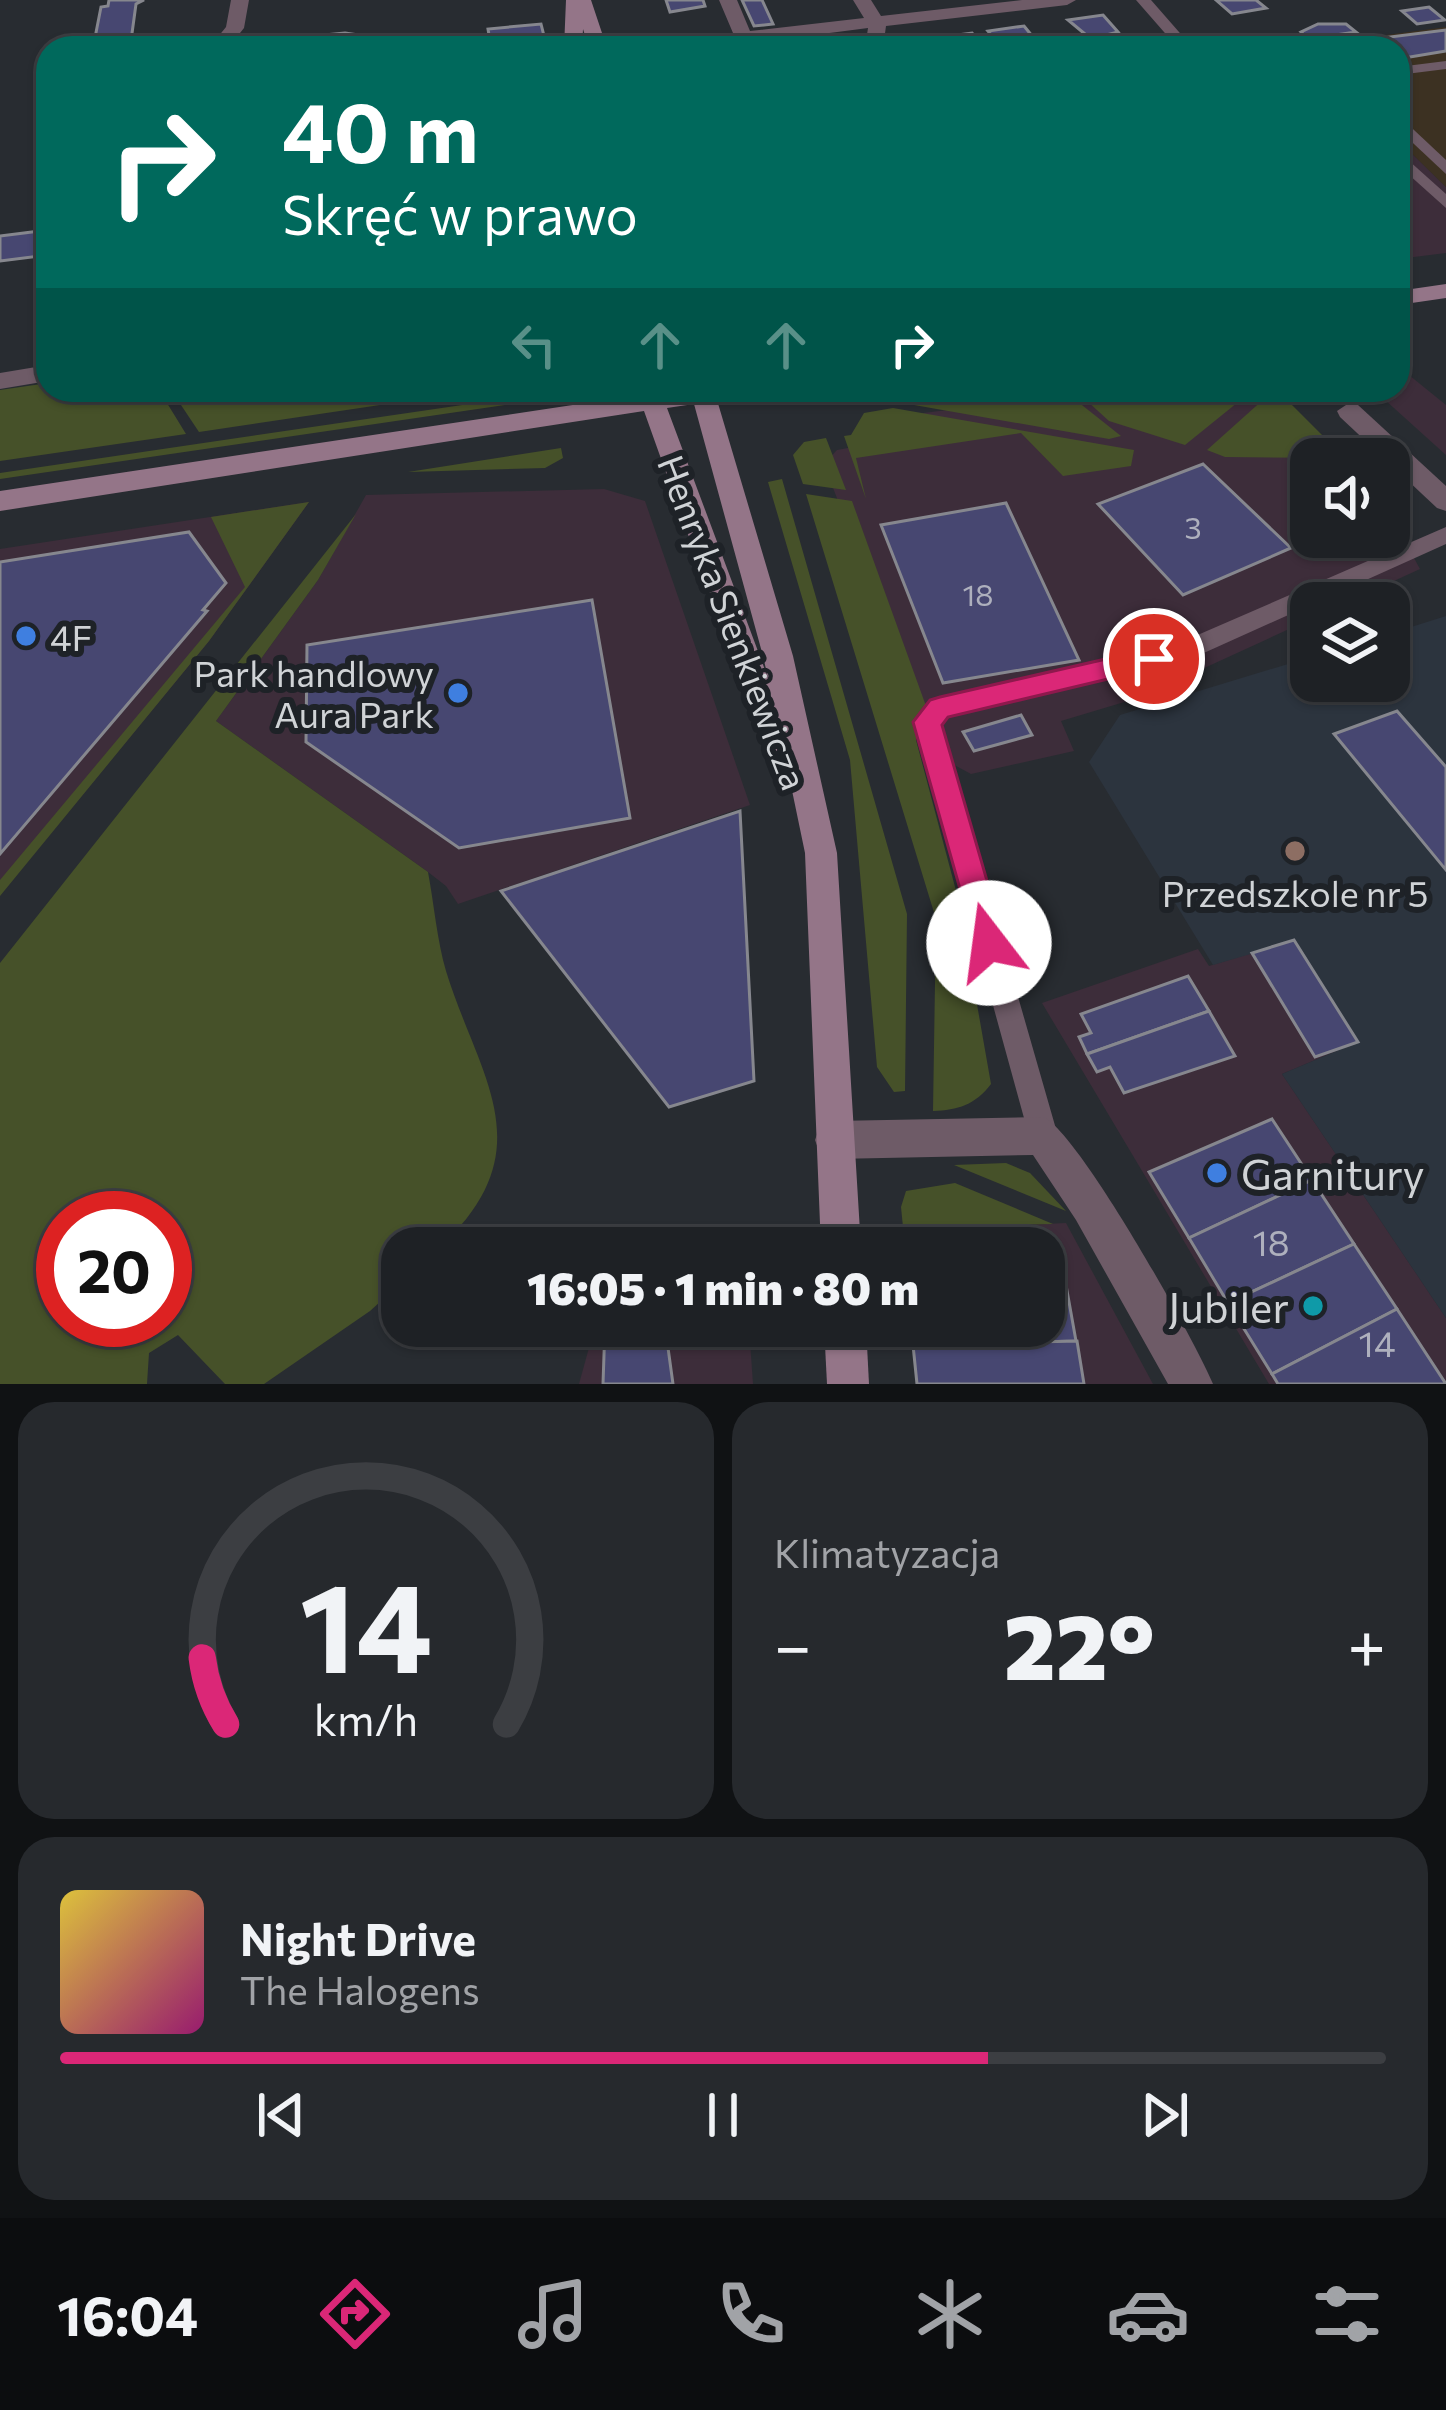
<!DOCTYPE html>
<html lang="pl">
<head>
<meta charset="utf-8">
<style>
	:root { --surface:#1e2125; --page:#26292d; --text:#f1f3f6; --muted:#a1a3a7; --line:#3c3e42; --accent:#db2777 }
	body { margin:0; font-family:Commissioner,sans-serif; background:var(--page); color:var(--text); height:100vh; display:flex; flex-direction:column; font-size:45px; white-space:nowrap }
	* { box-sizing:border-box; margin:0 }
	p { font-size:39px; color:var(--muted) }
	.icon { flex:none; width:66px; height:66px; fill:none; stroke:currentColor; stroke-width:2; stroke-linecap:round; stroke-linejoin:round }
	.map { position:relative; height:1384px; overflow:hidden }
	.details { display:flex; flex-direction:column; gap:18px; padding:18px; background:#101214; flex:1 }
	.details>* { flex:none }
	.banner { position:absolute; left:36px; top:36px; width:1374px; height:366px; border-radius:36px; box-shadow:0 3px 9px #0004,0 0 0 3px var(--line); background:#00695c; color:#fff; overflow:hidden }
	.tools { position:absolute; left:1290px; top:438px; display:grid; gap:24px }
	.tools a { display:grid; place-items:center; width:120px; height:120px; border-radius:24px; background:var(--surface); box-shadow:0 3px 9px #0004,0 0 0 3px var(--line); font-size:60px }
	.speed { position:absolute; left:36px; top:1191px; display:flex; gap:24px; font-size:60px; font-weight:700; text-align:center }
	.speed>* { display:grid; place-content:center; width:156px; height:156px; border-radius:50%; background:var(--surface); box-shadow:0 3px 9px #0004,0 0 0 3px var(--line); line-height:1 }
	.speed .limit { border:18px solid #d22; background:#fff; color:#111 }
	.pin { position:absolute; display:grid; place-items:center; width:102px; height:102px; color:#fff; margin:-51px; border:6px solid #fff; border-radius:50%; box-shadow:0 3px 12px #0007 }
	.me { position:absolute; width:132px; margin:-66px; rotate:345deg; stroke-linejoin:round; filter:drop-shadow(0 0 9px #0008) }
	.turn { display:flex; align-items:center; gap:42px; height:252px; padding:0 48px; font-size:54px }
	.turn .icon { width:156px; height:156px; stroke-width:2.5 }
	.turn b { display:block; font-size:84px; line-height:102px }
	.lanes { display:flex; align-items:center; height:114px; padding:0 48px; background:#0003; justify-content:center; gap:60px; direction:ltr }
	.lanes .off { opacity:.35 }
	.big { font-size:90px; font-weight:800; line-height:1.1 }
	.details .widget { flex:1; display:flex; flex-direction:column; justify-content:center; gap:18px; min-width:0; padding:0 42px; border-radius:36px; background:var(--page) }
	.details .dial { align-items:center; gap:0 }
	.dial svg { height:312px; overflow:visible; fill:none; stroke:var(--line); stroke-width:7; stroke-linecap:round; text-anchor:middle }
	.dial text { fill:var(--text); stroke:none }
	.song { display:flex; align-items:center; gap:36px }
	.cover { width:144px; height:144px; border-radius:18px; background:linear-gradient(135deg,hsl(50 70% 55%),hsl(320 70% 35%)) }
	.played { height:12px; border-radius:6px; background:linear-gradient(90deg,var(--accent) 70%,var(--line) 70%) }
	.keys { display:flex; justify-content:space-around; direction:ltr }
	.heat { display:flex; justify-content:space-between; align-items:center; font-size:66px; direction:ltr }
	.details .tiles { flex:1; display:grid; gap:18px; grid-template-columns:1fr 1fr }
	.widget:last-child { grid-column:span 2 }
	.trip { position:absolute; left:381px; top:1227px; width:684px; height:120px; border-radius:36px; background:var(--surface); box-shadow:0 3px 9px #0004,0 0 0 3px var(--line); font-weight:800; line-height:120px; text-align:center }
	.dock { display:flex; height:192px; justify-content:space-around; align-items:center; background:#0c0d0f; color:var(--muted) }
	.dock .icon { width:84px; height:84px }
	.dock .current { color:var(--accent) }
	.dock b { font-size:54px; color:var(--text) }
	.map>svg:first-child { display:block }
</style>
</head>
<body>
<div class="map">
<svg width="1446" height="1384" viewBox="0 0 1446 1384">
	<rect width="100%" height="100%" fill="#282c31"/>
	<!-- commercial -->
	<g fill="#3d2d3a">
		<polygon points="1398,140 1446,187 1446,253 1398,259"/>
		<polygon points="1404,371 1446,405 1446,455 1374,390 1398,390 1398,372"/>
		<polygon points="1108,390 1262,390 1336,459 1311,459 1311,537 1389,537 1389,512 1420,569 1346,603 1311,603 1311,619 1141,697 1061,721 1074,751 971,774 934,754 824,464 837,450 880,442 899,416"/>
		<polygon points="604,489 645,501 750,805 458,904 446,886 428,872 216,721 318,580 366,495"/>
		<polygon points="309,502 209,641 0,895 0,549"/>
		<polygon points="1294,940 1358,1042 1282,1074 1446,1318 1446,1384 1269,1384 1042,1003 1198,949 1209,966"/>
		<polygon points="1066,1223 1153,1384 917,1384 911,1326 1044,1326 1044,1248 904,1248 902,1231"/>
		<polygon points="595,1326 749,1327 753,1384 579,1384"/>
	</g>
	<!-- industrial -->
	<polygon fill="#3c3122" points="1446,27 1446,187 1398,140 1398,48 1304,46"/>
	<!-- built -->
	<polygon fill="#2c343e" points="1446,616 1446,1318 1282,1074 1358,1042 1295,941 1213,965 1089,762 1120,715 1311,657 1311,681 1389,681 1389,634"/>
	<!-- green -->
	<g fill="#465129" fill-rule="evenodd">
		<polygon points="48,383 48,390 111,390 111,396 159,390 186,434 0,461 0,390"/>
		<polygon points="171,390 481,390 199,432"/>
		<polygon points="1020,390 1063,390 1121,436 1109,439 914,405"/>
		<polygon points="1075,390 1253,390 1185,445 1109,421"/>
		<polygon points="1274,390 1277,390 1345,458 1225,457 1207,450"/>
		<polygon points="550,392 552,398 0,479 0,473"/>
		<polygon points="893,408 1134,450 1131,466 1063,476 1021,433 856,458 866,499 844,436 851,435 864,413"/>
		<polygon points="826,438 846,490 803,484 793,455 804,442"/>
		<polygon points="561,448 563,458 545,468 408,472"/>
		<polygon points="782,479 907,914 905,1091 894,1092 877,1067 850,760 768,482"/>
		<path d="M 806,494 L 852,501 L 926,706 L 916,720 L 916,740 L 959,902 L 991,1084 C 975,1105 958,1110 933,1111 L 936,919 Z"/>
		<polygon points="309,502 209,641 0,896 0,880 245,587 211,517"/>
		<path d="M 356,514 L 318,580 L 216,721 L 428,872 C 434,904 437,940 446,971 C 479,1078 546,1149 439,1248 L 402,1248 L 402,1282 L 370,1311 L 264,1384 L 225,1384 L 178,1335 L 149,1353 L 147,1384 L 0,1384 L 0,963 ZM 63,1218 L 165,1218 L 165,1320 L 63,1320 Z"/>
		<polygon points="1006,1163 1030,1173 1066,1211 954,1165"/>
		<polygon points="955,1183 1053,1224 903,1227 901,1207 906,1191"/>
	</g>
	<!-- building -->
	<g fill="#474771" stroke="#86878e" stroke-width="3">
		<polygon points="109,0 144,0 136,4 130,48 93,48 101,7 108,6"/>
		<polygon points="666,0 703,0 705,6 670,12"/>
		<polygon points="742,0 762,0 773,24 754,26"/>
		<polygon points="1216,0 1256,0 1266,8 1232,14"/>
		<polygon points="1429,7 1445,20 1417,24 1402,11"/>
		<polygon points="1103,15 1118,32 1091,39 1068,20"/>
		<polygon points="541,24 544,36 490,41 488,29"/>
		<polygon points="1318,24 1346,24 1356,32 1308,39 1301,32"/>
		<polygon points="1024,26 1037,42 1001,47 988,31"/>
		<polygon points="1446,30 1446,51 1398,59 1398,48 1376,48 1366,40"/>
		<polygon points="345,33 359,35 359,48 261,48 263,41"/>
		<polygon points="972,33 984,48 943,48 935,38"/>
		<polygon points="48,230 48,255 0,261 0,236"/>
		<polygon points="1203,464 1291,548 1183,595 1098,504"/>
		<polygon points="1006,503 1079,660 943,683 881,525"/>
		<polygon points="189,532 226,583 203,610 207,611 0,854 0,562"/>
		<polygon points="592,600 630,818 459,848 306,742 307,645"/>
		<polygon points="1397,711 1446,767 1446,870 1334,734"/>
		<polygon points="1021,715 1032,735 974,751 963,732"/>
		<polygon points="740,811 754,1081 669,1107 501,891"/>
		<polygon points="1294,940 1358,1042 1315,1057 1252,953"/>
		<polygon points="1188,976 1209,1011 1087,1054 1079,1037 1091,1033 1081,1014"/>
		<polygon points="1209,1011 1235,1056 1124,1093 1110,1067 1097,1072 1087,1054"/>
		<polygon points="1272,1119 1312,1180 1189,1238 1149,1172"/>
		<polygon points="1312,1180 1354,1244 1228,1303 1189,1238"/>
		<polygon points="1036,1237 1043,1248 915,1248 914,1240"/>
		<polygon points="1354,1244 1397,1309 1272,1374 1228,1303"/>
		<polygon points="1044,1250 1066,1285 1076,1341 913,1345 925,1342 923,1326 1044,1326"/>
		<polygon points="1397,1309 1446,1384 1278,1384 1272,1374"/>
		<polygon points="605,1326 665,1326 673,1384 603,1384"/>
		<polygon points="1077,1341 1084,1384 917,1384 913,1345"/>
	</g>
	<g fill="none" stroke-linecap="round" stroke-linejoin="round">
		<!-- lane -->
		<g fill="#6e5b67" fill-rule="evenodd">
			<polygon points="1136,0 1151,0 1193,48 1178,48"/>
			<polygon points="1446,61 1446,69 1398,75 1398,67"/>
			<polygon points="1398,115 1446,160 1446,174 1398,129"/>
			<polygon points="1398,151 1446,194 1446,208 1398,165"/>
			<polygon points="1446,527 1446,544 1206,652 948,716 940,725 1058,1136 1054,1147 1043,1151 1032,1147 915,722 931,701 940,698 1193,637"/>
		</g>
		<!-- street -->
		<g fill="#6e5b67" fill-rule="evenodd">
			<polygon points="231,0 249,0 244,28 228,48 209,48 226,27"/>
			<polygon points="719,0 737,0 750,31 864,18 853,0 871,0 881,16 1022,0 1076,0 1067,5 886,26 883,48 865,48 868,28 744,44 644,48 653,43 733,33"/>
			<polygon points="48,365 48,381 0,389 0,373"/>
			<polygon points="1349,403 1358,405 1446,486 1446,511 1437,508 1340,417 1337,411"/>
			<path d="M 1043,1117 C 1078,1131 1195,1340 1213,1384 L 1168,1384 L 1076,1220 L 1033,1155 L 834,1159 L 820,1154 L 815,1140 L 820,1126 L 834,1121 Z"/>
		</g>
		<!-- secondary -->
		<g fill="#947588" fill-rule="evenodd">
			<polygon points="566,0 591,0 607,48 589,48 583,29 582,48 564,48"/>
			<polygon points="1446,284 1446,298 1398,305 1398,291"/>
			<path d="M 637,390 L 741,390 L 738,396 L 717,400 L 793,656 L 837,853 L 861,1248 L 821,1248 L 805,853 L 789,776 L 775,773 L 770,764 L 644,411 L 0,511 L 0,491 L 639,395 ZM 694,404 L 763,656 L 768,678 L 667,408 Z"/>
			<polygon points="824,1326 866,1326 869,1384 827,1384"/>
		</g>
	</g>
	<!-- route -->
	<polygon fill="#db2777" stroke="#8e194d" stroke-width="3" points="1154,648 1167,659 1163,666 948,717 942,725 1005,943 1000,953 989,958 978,953 913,722 930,700 940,697"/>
	<!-- markers -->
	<g fill="#3f7fe0" stroke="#1e2227" stroke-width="4.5">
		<circle cx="26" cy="636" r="12"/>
		<circle cx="458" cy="693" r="12"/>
		<circle cx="1217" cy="1173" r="12"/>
	</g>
	<circle fill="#8d6e63" stroke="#1e2227" stroke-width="4.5" cx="1295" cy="851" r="12"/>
	<circle fill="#0f9aa8" stroke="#1e2227" stroke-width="4.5" cx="1313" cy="1306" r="12"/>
	<g text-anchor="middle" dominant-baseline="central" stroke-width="12" stroke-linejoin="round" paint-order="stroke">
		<!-- number labels -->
		<g font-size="30" fill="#aeb0bd">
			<text x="1193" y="526">3</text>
			<text x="978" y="593">18</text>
		</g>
		<!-- street labels -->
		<g font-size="36" fill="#d0d3d6" stroke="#1e2227">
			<text transform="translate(734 622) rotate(69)">Henryka Sienkiewicza</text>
		</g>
		<!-- poi labels -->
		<g font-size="36" fill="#d0d3d6" stroke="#1e2227" text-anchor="start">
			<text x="50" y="636">4F</text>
			<text x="434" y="672" text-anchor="end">Park handlowy<tspan x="434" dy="41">Aura Park</tspan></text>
			<text x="1295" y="892" text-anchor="middle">Przedszkole nr 5</text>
		</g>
		<!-- near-number labels -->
		<g font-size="36" fill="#aeb0bd">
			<text x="1271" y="1241">18</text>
			<text x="1377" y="1342">14</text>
		</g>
		<!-- near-poi labels -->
		<g font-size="42" fill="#d0d3d6" stroke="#1e2227" text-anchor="start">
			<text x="1241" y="1173">Garnitury</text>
			<text x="1289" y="1306" text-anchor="end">Jubiler</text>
		</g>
	</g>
</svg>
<div class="tools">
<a><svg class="icon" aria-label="sound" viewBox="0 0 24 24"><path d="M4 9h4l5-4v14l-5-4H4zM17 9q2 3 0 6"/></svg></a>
<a><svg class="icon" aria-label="layers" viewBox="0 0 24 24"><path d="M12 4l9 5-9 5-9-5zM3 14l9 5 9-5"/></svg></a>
</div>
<div class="speed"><div class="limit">20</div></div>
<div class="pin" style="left:1154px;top:659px;background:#d93025"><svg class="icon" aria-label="arrive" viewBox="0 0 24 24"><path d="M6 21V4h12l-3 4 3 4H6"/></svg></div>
<svg class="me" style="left:989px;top:943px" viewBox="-20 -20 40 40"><circle r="19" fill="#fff"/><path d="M0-13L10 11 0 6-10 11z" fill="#db2777"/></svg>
<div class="trip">16:05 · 1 min · 80 m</div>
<div class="banner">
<div class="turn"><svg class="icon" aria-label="right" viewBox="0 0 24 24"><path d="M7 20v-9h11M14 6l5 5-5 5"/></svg><div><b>40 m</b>Skręć w prawo</div></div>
<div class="lanes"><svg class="icon off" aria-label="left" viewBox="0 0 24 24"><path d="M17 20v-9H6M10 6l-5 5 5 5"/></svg><svg class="icon off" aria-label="ahead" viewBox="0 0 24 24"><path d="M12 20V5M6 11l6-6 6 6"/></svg><svg class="icon off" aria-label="ahead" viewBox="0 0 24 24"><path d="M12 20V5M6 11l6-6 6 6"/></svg><svg class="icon" aria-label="right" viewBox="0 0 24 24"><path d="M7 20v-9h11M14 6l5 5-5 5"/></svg></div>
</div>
</div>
<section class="details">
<div class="tiles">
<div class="widget dial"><svg viewBox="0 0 100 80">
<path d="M14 69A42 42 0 1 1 86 69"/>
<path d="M14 69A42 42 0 0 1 8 52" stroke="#db2777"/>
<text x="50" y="56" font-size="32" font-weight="700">14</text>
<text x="50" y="72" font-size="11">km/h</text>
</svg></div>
<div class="widget"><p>Klimatyzacja</p>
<div class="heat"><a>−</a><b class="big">22°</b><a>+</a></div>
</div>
<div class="widget">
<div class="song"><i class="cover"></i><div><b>Night Drive</b><p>The Halogens</p></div></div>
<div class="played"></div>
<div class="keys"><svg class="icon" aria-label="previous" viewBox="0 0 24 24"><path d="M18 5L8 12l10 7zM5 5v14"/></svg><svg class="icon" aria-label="pause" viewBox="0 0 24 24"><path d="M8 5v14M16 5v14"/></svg><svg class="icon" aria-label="next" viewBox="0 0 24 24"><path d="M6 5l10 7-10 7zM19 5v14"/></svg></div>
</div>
</div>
</section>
<nav class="dock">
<b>16:04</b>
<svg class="icon current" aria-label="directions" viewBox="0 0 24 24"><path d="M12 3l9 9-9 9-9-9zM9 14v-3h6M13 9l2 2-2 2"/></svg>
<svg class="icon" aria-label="music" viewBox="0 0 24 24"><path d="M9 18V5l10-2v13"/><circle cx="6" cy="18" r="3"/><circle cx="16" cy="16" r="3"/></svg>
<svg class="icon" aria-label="phone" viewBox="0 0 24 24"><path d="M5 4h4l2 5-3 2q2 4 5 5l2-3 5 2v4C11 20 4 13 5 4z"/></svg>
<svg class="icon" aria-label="climate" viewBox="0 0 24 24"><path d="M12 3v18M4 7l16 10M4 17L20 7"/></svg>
<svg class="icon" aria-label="car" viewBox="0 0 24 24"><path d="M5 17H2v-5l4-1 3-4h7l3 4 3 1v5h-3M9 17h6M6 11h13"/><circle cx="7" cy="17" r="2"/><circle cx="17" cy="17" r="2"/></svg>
<svg class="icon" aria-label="filters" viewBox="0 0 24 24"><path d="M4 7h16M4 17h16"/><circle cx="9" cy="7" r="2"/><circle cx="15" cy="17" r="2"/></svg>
</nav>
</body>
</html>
